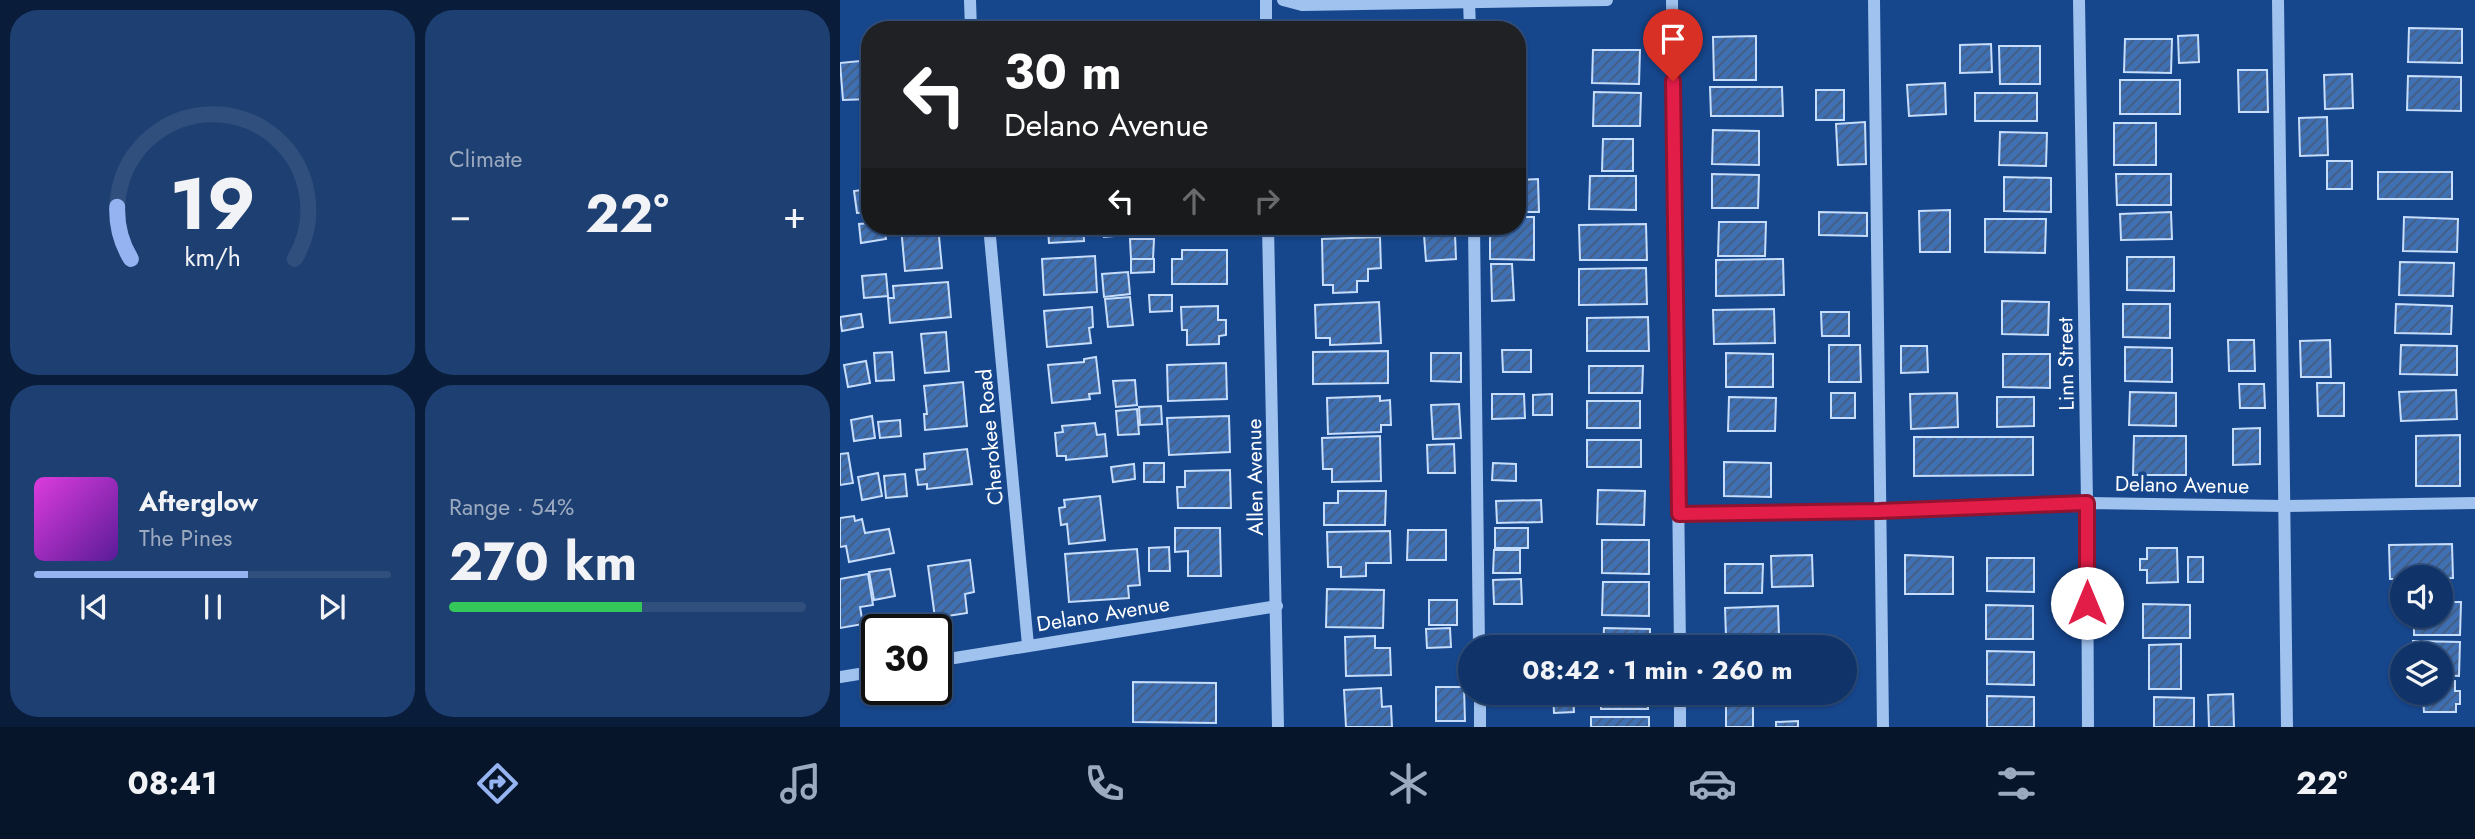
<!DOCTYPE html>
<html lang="en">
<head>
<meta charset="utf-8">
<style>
	:root { --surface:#103469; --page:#1e3f71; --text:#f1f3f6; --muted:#9caac0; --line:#304f7d; --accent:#95b2f1 }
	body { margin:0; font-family:Jost,sans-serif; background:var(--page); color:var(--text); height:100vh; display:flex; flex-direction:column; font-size:26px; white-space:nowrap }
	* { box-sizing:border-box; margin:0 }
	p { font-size:23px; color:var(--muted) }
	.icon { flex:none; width:38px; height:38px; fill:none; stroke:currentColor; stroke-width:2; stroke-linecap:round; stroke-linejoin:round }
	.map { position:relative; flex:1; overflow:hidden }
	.panel { display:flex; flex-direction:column; gap:10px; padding:10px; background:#091d3a; width:840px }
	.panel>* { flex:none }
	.hud { position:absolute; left:21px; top:21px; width:665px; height:214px; border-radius:28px; box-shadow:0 2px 5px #0004,0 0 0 2px var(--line); background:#202124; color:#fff; overflow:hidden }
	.buttons { position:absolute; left:1550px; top:565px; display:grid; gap:14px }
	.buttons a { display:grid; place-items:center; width:63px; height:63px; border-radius:50%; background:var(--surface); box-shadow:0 2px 5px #0004,0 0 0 2px var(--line); font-size:35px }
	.speed { position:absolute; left:21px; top:614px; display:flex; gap:14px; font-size:35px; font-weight:700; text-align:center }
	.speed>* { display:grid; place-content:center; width:91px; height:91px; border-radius:50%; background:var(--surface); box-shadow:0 2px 5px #0004,0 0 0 2px var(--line); line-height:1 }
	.speed .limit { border:4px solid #111; border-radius:10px; background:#fff; color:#111 }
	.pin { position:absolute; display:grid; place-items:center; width:60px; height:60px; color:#fff; margin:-72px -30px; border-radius:50% 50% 50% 0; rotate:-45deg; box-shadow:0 0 7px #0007 }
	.pin .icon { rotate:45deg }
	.me { position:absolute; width:77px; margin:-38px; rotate:0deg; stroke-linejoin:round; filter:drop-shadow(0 0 5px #0008) }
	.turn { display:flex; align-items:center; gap:24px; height:147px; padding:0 28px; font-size:32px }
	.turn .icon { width:91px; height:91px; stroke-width:2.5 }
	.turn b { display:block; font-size:49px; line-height:60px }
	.lanes { display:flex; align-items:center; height:66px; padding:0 28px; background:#0003; justify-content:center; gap:35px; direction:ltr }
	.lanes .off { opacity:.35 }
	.big { font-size:52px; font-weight:700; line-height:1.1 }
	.panel .tile { flex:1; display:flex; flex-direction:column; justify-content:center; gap:10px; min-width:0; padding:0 24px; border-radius:28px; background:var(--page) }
	.panel .dial { align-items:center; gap:0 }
	.dial svg { height:182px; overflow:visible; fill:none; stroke:var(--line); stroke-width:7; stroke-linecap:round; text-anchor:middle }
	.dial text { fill:var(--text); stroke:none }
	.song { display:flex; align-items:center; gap:21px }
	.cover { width:84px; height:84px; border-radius:10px; background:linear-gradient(135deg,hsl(300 70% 55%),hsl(270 70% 35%)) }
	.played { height:7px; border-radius:4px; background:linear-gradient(90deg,var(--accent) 60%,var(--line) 60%) }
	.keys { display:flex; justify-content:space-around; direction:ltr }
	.heat { display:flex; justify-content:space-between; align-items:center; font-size:38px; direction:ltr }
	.charge { height:10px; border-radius:5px; background:linear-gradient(90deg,#34c759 54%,var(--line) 0) }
	.panel .tiles { flex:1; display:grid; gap:10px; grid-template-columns:repeat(2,1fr) }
	.trip { position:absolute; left:618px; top:635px; width:399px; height:70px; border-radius:35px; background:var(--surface); box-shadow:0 2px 5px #0004,0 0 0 2px var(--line); font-weight:700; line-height:70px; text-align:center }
	.tabs { display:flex; height:112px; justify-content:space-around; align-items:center; background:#06152a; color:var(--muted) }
	.tabs .icon { width:49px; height:49px }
	.tabs .current { color:var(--accent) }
	.tabs b { font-size:32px; color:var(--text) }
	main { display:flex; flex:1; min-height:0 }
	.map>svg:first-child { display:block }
</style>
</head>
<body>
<main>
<section class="panel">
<div class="tiles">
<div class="tile dial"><svg viewBox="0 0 100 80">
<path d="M14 69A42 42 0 1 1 86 69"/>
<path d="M14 69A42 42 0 0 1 8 46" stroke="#95b2f1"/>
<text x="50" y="56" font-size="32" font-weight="700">19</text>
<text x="50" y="72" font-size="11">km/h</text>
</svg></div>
<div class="tile"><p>Climate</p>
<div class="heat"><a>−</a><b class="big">22°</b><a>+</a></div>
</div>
<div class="tile">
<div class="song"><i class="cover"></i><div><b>Afterglow</b><p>The Pines</p></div></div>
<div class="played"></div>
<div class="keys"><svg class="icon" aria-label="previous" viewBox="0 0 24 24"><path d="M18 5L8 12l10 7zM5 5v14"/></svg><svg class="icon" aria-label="pause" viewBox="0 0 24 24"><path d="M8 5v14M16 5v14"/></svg><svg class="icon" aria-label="next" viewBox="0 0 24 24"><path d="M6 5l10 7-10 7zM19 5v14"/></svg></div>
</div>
<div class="tile"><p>Range · 54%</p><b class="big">270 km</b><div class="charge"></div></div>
</div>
</section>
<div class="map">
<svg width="1635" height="727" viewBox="0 0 1635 727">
	<defs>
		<pattern id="building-hatch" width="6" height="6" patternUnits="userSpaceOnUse" patternTransform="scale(1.75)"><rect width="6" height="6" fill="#3f70b4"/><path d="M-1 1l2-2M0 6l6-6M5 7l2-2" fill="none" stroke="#465c7b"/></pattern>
	</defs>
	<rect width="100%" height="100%" fill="#16468c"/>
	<!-- building -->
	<g fill="url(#building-hatch)" stroke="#c6ddfb" stroke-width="2">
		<polygon points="1569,28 1622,29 1622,63 1568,62"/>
		<polygon points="1358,35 1359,62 1339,63 1338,36"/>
		<polygon points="916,36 916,80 874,80 873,37"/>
		<polygon points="1285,39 1332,39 1331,73 1284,72"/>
		<polygon points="1151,44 1152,72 1120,73 1120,45"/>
		<polygon points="1159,46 1200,46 1200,84 1160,84"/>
		<polygon points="753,50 800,50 799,84 752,83"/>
		<polygon points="30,60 30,99 3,100 0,63"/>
		<polygon points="1398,70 1427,70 1428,112 1399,112"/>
		<polygon points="1512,74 1513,108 1485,109 1484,75"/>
		<polygon points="1568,76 1621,77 1621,111 1567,110"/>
		<rect x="1280" y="80" width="60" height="34"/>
		<polygon points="1105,83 1106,114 1069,116 1067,85"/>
		<polygon points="870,87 942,87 943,116 871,116"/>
		<rect x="976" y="90" width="28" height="30"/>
		<polygon points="754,92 801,93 800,126 753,126"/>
		<rect x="1135" y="93" width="62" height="28"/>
		<polygon points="1487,117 1488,155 1460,156 1459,118"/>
		<polygon points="1025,122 1026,164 998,165 996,124"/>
		<rect x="1274" y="123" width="42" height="42"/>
		<polygon points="873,130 919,131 919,165 872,164"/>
		<polygon points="1160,132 1207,133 1206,166 1159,165"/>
		<polygon points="763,139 793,139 793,171 762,171"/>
		<rect x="1487" y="161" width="25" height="28"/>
		<rect x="1538" y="172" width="74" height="27"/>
		<polygon points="872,174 919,175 918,208 872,208"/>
		<polygon points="1276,174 1331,174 1331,205 1277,205"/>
		<polygon points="750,176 796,176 796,210 749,209"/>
		<polygon points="1164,177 1211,178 1211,212 1164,211"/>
		<polygon points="698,179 699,212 677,212 677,180"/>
		<polygon points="30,189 30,212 17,213 14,191"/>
		<polygon points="1110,210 1110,252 1080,252 1079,211"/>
		<polygon points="979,212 1027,213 1027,236 979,235"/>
		<polygon points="1331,212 1332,239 1281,240 1280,214"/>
		<polygon points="677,217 694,217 694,260 650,259 650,231 671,232 671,226 677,226"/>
		<polygon points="1564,217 1618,219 1617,252 1563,251"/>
		<polygon points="1145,219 1206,219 1205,253 1145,252"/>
		<polygon points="879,222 926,222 925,256 878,256"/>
		<polygon points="30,223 30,226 44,226 46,239 21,243 19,224"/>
		<polygon points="806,224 807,260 740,260 739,225"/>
		<polygon points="98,226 102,268 65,271 61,227"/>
		<polygon points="198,226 243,226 244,241 209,243 208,229 198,229"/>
		<polygon points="263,226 284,226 285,235 264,237"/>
		<polygon points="522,226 546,226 546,231 523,231"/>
		<polygon points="615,234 616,259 586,261 584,235"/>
		<polygon points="540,237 541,268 528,269 528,281 517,281 517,292 493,293 493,285 483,285 482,239"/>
		<polygon points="290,239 314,239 313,259 291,259"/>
		<polygon points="342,250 387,250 387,284 332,284 332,259 342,259"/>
		<polygon points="255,256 257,292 204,295 202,259"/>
		<polygon points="1287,257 1334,257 1334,291 1287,290"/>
		<polygon points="291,259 314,259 314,272 291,273"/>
		<polygon points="943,259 944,295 876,296 876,260"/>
		<polygon points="1560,262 1614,263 1613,296 1559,295"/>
		<polygon points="651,264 672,264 674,300 652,301"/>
		<polygon points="806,268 807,304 739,305 739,269"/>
		<polygon points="288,272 290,294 264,297 262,274"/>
		<polygon points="46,274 48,296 24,298 22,276"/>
		<polygon points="108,282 111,317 50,323 48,298 54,298 53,286"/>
		<polygon points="309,295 332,295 332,311 310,312"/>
		<polygon points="290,297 293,325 268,327 265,299"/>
		<polygon points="1162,301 1209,302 1208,335 1162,334"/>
		<polygon points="539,302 541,343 490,345 490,338 476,338 475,305"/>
		<polygon points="1283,304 1330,304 1330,338 1283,337"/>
		<polygon points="1556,304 1612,306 1611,334 1555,333"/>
		<polygon points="378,306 378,320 386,320 386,335 379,336 379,344 347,345 347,330 342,330 341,307"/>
		<polygon points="252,307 253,327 249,328 251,343 207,347 204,311"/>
		<polygon points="934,309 935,343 874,344 873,310"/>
		<polygon points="981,312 1009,312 1009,336 982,336"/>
		<polygon points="21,314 23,327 2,331 0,317"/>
		<polygon points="808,317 809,351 747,351 747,318"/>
		<polygon points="106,332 109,371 85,373 81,334"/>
		<polygon points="1388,340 1414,340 1415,371 1389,371"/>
		<polygon points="1490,340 1491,377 1461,377 1460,341"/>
		<polygon points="989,345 1020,345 1021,382 989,382"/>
		<polygon points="1561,345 1617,346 1617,375 1560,374"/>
		<polygon points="1061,346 1087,346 1088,372 1061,373"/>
		<polygon points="1285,347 1332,348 1332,382 1285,381"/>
		<polygon points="662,350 691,350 691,372 663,372"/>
		<polygon points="548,351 548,383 473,384 473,352"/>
		<polygon points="52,352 54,380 36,381 34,353"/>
		<polygon points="591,353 621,353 621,382 591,381"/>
		<polygon points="886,353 933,354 933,387 886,387"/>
		<polygon points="1163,354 1210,354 1210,388 1163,387"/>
		<polygon points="256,357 260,393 249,394 250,399 212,403 208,365 244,362 244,359"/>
		<polygon points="26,361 30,383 8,387 4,365"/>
		<polygon points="386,363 387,399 328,401 327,365"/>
		<polygon points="749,366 803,366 802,393 749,393"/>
		<polygon points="295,380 297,405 276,407 273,381"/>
		<polygon points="123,382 127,426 85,430 84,414 87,414 84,386"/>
		<polygon points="1477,383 1504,383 1504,416 1478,416"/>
		<polygon points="1399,384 1424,384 1425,408 1400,408"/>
		<polygon points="1616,390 1617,419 1561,421 1559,392"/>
		<polygon points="1290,392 1336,393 1336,426 1289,425"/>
		<rect x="991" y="393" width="24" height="25"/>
		<polygon points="1117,393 1118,427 1071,429 1070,394"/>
		<polygon points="652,394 684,394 685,418 652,419"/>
		<polygon points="712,394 712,415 693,415 693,395"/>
		<polygon points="540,396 540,401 550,400 551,425 541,425 541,432 488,434 487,398"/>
		<polygon points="889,397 936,398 935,431 888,431"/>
		<polygon points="1157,397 1194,397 1194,426 1157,427"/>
		<rect x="747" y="401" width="53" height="27"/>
		<polygon points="619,404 621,438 593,439 591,405"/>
		<polygon points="321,406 322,424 300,425 299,407"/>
		<polygon points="297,409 299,434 278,435 276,411"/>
		<polygon points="32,416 35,438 14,441 11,420"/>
		<polygon points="389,416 390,452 329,455 327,418"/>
		<polygon points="60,420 61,436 40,438 38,422"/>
		<polygon points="255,423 257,435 265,434 267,456 226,460 226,456 217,456 215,433 223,432 222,426"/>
		<polygon points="1420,428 1420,464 1393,465 1393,429"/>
		<polygon points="1620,435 1620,486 1576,486 1576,436"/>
		<polygon points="540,436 541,481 492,482 492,469 483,469 482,438"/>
		<polygon points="1294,436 1346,436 1346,475 1293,475"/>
		<polygon points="1074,437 1193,437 1193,475 1074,476"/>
		<rect x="747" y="440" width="54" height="27"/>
		<polygon points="614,444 615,473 588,473 587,445"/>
		<polygon points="127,449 132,484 87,489 87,484 78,485 76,470 85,469 84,454"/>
		<polygon points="8,453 13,483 0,485 0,454"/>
		<polygon points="884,462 931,463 931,497 884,496"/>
		<rect x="304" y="463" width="20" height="19"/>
		<polygon points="653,463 676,464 676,481 652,480"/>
		<polygon points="294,464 295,479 273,482 271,467"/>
		<polygon points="390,470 391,508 338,508 337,487 345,487 345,471"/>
		<polygon points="38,473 42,496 22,500 18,477"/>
		<polygon points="65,474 67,496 46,498 44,476"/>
		<polygon points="758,490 805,491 804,525 757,524"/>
		<polygon points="498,491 546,491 545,525 484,525 484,503 498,503"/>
		<polygon points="260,496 265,540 229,544 227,524 221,525 219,508 225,507 224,500"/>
		<polygon points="701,500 702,522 657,523 656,501"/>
		<polygon points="14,516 15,521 22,519 25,533 49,529 54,553 9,562 6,546 0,547 0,518"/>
		<polygon points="335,528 380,528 381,576 348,576 348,551 335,552"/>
		<rect x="655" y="528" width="33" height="20"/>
		<polygon points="568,530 606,530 606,560 567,560"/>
		<polygon points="550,531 551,563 526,563 526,576 501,577 501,567 488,567 487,532"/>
		<polygon points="762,540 809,540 809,574 762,573"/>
		<polygon points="1612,544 1613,578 1550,579 1549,545"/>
		<polygon points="329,547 330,571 309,571 309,548"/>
		<polygon points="1307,548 1337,548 1338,582 1307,583 1307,570 1300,570 1300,559 1307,559"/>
		<polygon points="297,549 300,585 288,586 289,598 229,602 225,554"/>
		<polygon points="654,550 680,550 680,573 653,573"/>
		<polygon points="972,555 973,586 932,587 931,556"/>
		<polygon points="1065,555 1113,557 1113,594 1065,594"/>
		<rect x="1348" y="557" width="15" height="25"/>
		<polygon points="1147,558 1194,558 1194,592 1147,591"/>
		<polygon points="130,560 134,592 125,594 127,613 95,618 88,566"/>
		<polygon points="885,564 923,564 922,593 885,593"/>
		<polygon points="50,569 55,596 34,600 29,572"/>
		<polygon points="28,574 33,605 20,607 23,624 0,628 0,579"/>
		<polygon points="681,579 682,604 654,604 653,580"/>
		<polygon points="763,582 809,582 809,616 762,615"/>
		<polygon points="487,589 544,590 543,628 486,627"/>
		<rect x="589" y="600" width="28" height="25"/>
		<polygon points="1601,602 1621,602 1620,635 1574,635 1574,616 1601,616"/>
		<polygon points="1303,604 1350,605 1350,638 1303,638"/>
		<polygon points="1146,605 1193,606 1193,639 1146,639"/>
		<polygon points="938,606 939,636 886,637 885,608"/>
		<polygon points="610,628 611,647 587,648 586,629"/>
		<polygon points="764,628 810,629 810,648 763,648"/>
		<polygon points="535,636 535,648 550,648 551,675 506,676 505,637"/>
		<polygon points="1573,641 1620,642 1619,676 1601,675 1601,654 1573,654"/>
		<polygon points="735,642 735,648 711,648 711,643"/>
		<polygon points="1341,644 1341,689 1309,689 1309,645"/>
		<polygon points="1147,651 1194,652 1194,685 1147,684"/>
		<polygon points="1601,681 1615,681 1615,691 1620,691 1620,704 1616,704 1616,712 1584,712 1583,698 1574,698 1574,693 1601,693"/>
		<polygon points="293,682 376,683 376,723 293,722"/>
		<polygon points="596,687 624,687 625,721 596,721"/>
		<polygon points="541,688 542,707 551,706 552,727 506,727 504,690"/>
		<polygon points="713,693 733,693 734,712 714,713"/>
		<rect x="761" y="693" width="47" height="16"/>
		<polygon points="1393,694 1394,727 1369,727 1368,695"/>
		<polygon points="1147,696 1194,697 1194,727 1147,727"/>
		<polygon points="1314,697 1354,698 1354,727 1314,727"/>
		<rect x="886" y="701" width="27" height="26"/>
		<rect x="751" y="717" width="58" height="10"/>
		<polygon points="958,721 958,727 936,727 936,722"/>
	</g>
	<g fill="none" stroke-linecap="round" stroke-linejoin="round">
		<!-- minor -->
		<g stroke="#a0c2ef" stroke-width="12">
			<polyline points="130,0 131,30"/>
			<polyline points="426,0 426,30"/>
			<polyline points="443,0 462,5 767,0"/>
			<polyline points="629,0 630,30"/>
			<polyline points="832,0 840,648"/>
			<polyline points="1034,0 1043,727"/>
			<polyline points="1239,0 1247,503 1248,727"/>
			<polyline points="1438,0 1447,727"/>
			<polyline points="149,226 188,645"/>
			<polyline points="428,226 438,727"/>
			<polyline points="634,226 639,648"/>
			<polyline points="839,515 1039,511 1247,503 1444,506 1635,503"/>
			<polyline points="96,661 437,606"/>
			<polyline points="0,677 37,671"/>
			<polyline points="640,693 640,727"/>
			<polyline points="840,693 840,727"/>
		</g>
	</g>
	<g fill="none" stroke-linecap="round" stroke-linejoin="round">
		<!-- route casing -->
		<g stroke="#92132f" stroke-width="18">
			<polyline id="route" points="833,81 839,514 1039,511 1247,503 1247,603"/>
		</g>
		<!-- route -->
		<use href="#route" stroke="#e11d48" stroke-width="12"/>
	</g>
	<g text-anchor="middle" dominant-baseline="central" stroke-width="7" stroke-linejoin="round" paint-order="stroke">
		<!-- street labels -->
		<g font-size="21" fill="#fff" stroke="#16468c">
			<text transform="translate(1226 364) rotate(-91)">Linn Street</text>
			<text transform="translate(150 437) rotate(-95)">Cherokee Road</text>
			<text transform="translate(415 477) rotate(-91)">Allen Avenue</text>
			<text transform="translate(1342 485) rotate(1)">Delano Avenue</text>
			<text transform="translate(263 614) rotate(-9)">Delano Avenue</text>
		</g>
	</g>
</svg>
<div class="buttons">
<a><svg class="icon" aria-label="sound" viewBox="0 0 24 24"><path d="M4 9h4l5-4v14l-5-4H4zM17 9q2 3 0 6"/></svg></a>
<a><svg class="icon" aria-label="layers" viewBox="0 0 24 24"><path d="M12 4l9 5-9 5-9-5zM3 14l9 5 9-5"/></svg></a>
</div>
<div class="speed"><div class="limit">30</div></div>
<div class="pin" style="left:833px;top:81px;background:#d93025"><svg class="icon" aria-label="arrive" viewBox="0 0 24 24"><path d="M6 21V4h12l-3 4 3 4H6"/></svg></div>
<svg class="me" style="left:1247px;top:603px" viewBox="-20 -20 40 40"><circle r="19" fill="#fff"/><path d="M0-13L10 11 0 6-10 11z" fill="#e11d48"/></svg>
<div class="trip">08:42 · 1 min · 260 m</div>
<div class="hud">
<div class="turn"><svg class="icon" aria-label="left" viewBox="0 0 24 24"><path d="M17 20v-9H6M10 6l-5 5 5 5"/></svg><div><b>30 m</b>Delano Avenue</div></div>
<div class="lanes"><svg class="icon" aria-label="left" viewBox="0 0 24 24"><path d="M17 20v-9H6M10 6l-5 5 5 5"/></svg><svg class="icon off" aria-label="ahead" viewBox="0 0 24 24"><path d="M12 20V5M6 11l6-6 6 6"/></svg><svg class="icon off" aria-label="right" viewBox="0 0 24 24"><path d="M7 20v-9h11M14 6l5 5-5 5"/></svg></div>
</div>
</div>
</main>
<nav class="tabs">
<b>08:41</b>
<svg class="icon current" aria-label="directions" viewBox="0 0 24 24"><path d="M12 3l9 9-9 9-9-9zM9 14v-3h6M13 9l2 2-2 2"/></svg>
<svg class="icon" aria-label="music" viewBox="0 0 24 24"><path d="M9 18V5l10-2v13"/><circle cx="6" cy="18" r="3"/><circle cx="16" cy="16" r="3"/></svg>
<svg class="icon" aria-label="phone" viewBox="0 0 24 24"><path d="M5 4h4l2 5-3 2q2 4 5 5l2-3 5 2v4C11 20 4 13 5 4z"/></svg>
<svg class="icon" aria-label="climate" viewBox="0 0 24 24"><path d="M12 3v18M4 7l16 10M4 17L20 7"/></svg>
<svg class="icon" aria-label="car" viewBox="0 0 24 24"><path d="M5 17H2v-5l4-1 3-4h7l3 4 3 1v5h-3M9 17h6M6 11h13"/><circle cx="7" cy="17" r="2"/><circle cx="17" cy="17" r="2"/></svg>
<svg class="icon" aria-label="filters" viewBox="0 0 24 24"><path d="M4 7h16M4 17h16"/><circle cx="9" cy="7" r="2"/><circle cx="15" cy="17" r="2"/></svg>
<b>22°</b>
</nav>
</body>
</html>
